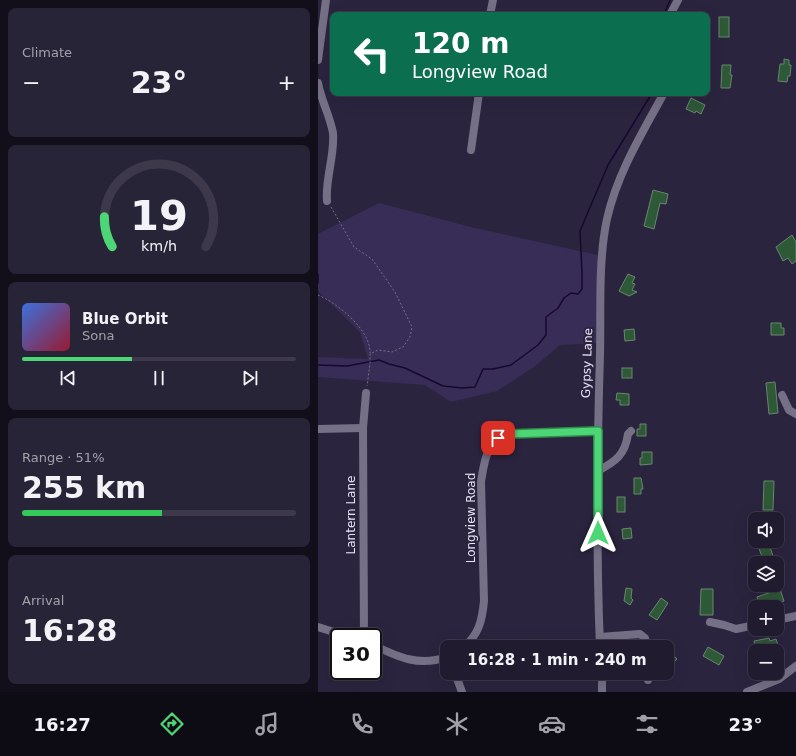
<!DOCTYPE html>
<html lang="en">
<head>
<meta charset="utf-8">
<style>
	:root { --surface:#201b2f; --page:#282437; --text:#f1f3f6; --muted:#a2a1aa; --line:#3d394b; --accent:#4dd676 }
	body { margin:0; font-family:"DejaVu Sans",sans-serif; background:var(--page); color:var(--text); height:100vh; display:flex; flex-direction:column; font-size:15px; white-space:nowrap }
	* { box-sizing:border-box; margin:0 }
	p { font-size:13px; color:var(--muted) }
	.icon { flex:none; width:22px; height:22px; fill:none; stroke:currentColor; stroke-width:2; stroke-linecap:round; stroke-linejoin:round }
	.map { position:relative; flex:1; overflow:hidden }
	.panel { display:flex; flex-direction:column; gap:8px; padding:8px; background:#120f1a; width:318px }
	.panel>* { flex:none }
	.top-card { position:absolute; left:12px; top:12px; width:380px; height:84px; border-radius:8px; box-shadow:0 4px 16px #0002,0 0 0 1px var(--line); background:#0b6e4f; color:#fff; overflow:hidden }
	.fabs { position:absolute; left:430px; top:512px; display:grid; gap:8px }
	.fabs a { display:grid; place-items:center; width:36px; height:36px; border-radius:8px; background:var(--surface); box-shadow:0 4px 16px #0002,0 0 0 1px var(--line); font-size:20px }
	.speed { position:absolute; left:12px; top:628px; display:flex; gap:8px; font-size:20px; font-weight:700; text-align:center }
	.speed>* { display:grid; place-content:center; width:52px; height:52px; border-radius:50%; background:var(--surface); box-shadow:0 4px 16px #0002,0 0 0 1px var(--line); line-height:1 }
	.speed .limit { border:2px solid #111; border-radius:6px; background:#fff; color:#111 }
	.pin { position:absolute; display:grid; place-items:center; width:34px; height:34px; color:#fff; margin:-17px; border-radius:8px; box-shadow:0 2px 6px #0006 }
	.me { position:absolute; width:44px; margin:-22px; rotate:0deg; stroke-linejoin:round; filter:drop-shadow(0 0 3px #0008) }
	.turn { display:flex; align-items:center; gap:14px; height:84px; padding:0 16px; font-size:18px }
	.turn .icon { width:52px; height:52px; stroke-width:2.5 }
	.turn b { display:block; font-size:28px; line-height:34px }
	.big { font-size:30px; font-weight:800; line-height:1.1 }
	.panel .tile { flex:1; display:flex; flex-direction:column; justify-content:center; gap:6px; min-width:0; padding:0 14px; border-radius:8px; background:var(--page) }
	.panel .dial { align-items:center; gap:0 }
	.dial svg { height:104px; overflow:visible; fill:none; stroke:var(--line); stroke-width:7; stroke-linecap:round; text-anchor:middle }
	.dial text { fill:var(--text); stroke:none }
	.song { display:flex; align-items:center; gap:12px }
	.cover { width:48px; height:48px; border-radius:6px; background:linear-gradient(135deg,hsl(220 70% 55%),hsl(350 70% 35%)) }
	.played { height:4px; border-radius:2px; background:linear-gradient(90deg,var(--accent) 40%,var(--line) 40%) }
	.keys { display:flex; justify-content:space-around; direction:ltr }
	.heat { display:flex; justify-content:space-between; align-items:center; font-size:22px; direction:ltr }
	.charge { height:6px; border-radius:3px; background:linear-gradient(90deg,#34c759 51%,var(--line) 0) }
	.trip { position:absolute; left:122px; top:640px; width:234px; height:40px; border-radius:8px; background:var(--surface); box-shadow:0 4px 16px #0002,0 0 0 1px var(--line); font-weight:800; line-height:40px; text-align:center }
	.tabs { display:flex; height:64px; justify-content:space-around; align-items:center; background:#0d0b13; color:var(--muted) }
	.tabs .icon { width:28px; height:28px }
	.tabs .on { color:var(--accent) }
	.tabs b { font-size:18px; color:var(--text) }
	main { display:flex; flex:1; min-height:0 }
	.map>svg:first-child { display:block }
</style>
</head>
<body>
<main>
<section class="panel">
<div class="tile"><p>Climate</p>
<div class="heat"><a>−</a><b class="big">23°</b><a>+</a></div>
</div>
<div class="tile dial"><svg viewBox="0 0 100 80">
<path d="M14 69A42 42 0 1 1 86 69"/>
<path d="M14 69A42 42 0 0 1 8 46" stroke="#4dd676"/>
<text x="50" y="56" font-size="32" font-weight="700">19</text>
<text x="50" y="72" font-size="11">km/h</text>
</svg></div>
<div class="tile">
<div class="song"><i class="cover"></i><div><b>Blue Orbit</b><p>Sona</p></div></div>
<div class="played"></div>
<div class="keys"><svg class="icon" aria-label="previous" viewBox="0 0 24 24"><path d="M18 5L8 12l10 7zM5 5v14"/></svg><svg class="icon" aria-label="pause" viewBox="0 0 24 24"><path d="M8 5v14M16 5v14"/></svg><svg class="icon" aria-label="next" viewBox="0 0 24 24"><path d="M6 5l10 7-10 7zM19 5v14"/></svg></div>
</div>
<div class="tile"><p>Range · 51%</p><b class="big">255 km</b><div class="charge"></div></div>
<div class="tile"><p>Arrival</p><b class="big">16:28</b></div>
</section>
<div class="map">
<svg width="478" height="692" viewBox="0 0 478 692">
	<rect width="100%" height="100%" fill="#2b243f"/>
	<!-- green -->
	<polygon fill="#382d56" points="61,203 157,228 284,256 282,343 242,345 216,367 179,391 133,402 107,385 0,377 0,357 50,359 42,332 0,291 0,234"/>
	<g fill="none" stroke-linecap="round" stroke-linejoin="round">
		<!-- stream -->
		<g stroke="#170830" stroke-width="1.5">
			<polyline points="346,15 352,0"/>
			<polyline points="0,274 0,283"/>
			<polyline points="0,365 29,366 61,360 71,364 87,368 125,386 144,388 157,387 165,369 175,369 193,365 220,345 228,335 228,317 240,308 246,298 253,293 260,294 264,289 264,273 262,231 290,165 334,93"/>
		</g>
	</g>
	<!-- building -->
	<g fill="#2d5937" stroke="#6a866e">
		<rect x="401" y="17" width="10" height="20"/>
		<polygon points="466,59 471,60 471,65 473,65 472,76 470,76 469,82 460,81 462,64 466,64"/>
		<polygon points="404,65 413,65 412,75 414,75 412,88 403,88"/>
		<polygon points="373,98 387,105 383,114 378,111 377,113 368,109"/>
		<polygon points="335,190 350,194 348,204 342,203 336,229 326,226"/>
		<polygon points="474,235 478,242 478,261 474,264 470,258 465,261 458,247"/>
		<polygon points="310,274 317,277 314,283 317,284 314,290 319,292 311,296 301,291"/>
		<polygon points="453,323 463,323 463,328 466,328 466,335 453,335"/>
		<polygon points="316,329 317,340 307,341 306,330"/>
		<rect x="304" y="368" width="10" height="10"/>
		<polygon points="457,382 460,413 451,414 448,383"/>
		<polygon points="299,393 311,394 311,405 302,405 302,400 298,400"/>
		<polygon points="322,424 328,424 328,436 319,436 319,429 322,429"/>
		<polygon points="324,452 334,452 334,464 322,465 322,458 324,458"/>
		<polygon points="316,478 323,478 325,489 323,489 323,494 316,494"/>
		<polygon points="446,481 456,481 455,510 445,510"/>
		<rect x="299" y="497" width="8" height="15"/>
		<polygon points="313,528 314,538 305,539 304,529"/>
		<polygon points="438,541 450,541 455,556 445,559"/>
		<polygon points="308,588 314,589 313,598 315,600 312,605 306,601"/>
		<polygon points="383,589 395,589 395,615 382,615"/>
		<polygon points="462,589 466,601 447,607 442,607 439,597"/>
		<polygon points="343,598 350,603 339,620 331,615"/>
		<polygon points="451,638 452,641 458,639 461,648 451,651 448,651 448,649 438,651 436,641"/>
		<polygon points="390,647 406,656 401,665 385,656"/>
		<polygon points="349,648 359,659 352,666 349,662"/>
	</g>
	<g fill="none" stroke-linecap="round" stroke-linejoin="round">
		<!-- path -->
		<g stroke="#757087" stroke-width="1" stroke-dasharray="2 2" stroke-linecap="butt">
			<polyline points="13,207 36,247 54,259 77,292 94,327 92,337 85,347 74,352 60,350 52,354 52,364 49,386"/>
			<path d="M 0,295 C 19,303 53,330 52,353"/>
		</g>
		<!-- minor -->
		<g stroke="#757086" stroke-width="8">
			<polyline points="172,15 175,0"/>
			<polyline points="352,15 360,0"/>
			<polyline points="0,60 8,0"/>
			<path d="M 0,83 C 3,100 12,116 15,133 C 17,155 7,179 9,201"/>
			<polyline points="153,150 161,93"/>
			<polyline points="464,395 471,410 478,414"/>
			<polyline points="0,429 45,428"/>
			<path d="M 280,471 C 298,461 307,455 310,434 L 313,431"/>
			<polyline points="459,620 478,616"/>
			<polyline points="392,622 406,625 418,629 437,625"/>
			<polyline points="0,627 32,637"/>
			<polyline points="46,637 45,428 48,393"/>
			<polyline points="282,637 322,634 327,638 329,647"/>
			<path d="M 55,645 C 80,657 101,667 129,657"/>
			<path d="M 146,647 C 161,634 164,621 166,601 L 163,482 C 165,469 168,445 181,438 C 184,436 188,435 191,434 L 280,431"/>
			<path d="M 282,647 C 278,550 279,452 282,354 C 283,312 280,260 289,219 C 299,174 324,133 346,93"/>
			<polyline points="137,673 144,692"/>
			<polyline points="284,673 284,692"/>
			<polyline points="330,673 330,680"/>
			<polyline points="429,692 461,679 478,666"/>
		</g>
	</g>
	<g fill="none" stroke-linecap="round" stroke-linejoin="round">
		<!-- route casing -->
		<g stroke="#328b4d" stroke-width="10">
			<polyline id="route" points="180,438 191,434 280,431 280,533"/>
		</g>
		<!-- route -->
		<use href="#route" stroke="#4dd676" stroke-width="7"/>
	</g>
	<g text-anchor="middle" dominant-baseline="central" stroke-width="4" stroke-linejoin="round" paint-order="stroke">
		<!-- street labels -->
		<g font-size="12" fill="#e8e4f6" stroke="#2b243f">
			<text transform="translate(269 363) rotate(-88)">Gypsy Lane</text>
			<text transform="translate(33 515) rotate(-90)">Lantern Lane</text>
			<text transform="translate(153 518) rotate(-90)">Longview Road</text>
		</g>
	</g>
</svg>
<div class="fabs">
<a><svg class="icon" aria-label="sound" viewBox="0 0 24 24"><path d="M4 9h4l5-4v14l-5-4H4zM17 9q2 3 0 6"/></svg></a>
<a><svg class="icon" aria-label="layers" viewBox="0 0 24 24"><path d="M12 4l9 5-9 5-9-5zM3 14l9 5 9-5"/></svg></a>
<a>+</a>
<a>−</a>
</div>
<div class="speed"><div class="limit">30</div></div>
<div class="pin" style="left:180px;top:438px;background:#d93025"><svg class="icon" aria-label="arrive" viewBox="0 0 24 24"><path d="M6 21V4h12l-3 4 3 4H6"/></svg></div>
<svg class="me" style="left:280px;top:533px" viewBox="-20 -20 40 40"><path d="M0-17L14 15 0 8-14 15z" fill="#4dd676" stroke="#fff" stroke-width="4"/></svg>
<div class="trip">16:28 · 1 min · 240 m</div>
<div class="top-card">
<div class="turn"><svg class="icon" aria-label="left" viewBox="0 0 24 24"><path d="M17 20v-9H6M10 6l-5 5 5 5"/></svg><div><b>120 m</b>Longview Road</div></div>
</div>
</div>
</main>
<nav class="tabs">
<b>16:27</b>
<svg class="icon on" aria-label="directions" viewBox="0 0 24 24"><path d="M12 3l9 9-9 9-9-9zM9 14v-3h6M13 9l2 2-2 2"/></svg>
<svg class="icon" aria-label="music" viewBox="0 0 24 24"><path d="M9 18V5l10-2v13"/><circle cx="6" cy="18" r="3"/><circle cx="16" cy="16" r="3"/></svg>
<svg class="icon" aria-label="phone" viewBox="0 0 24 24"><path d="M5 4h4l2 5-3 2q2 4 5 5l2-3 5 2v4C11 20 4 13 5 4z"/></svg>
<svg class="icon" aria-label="climate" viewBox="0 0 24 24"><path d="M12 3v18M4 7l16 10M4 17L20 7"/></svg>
<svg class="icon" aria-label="car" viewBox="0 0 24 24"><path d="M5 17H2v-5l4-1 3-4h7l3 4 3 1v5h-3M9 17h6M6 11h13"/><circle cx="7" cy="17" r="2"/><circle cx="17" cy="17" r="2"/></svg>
<svg class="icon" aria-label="filters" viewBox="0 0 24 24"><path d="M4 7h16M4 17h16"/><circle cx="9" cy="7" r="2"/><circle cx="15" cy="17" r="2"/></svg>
<b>23°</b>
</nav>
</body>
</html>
